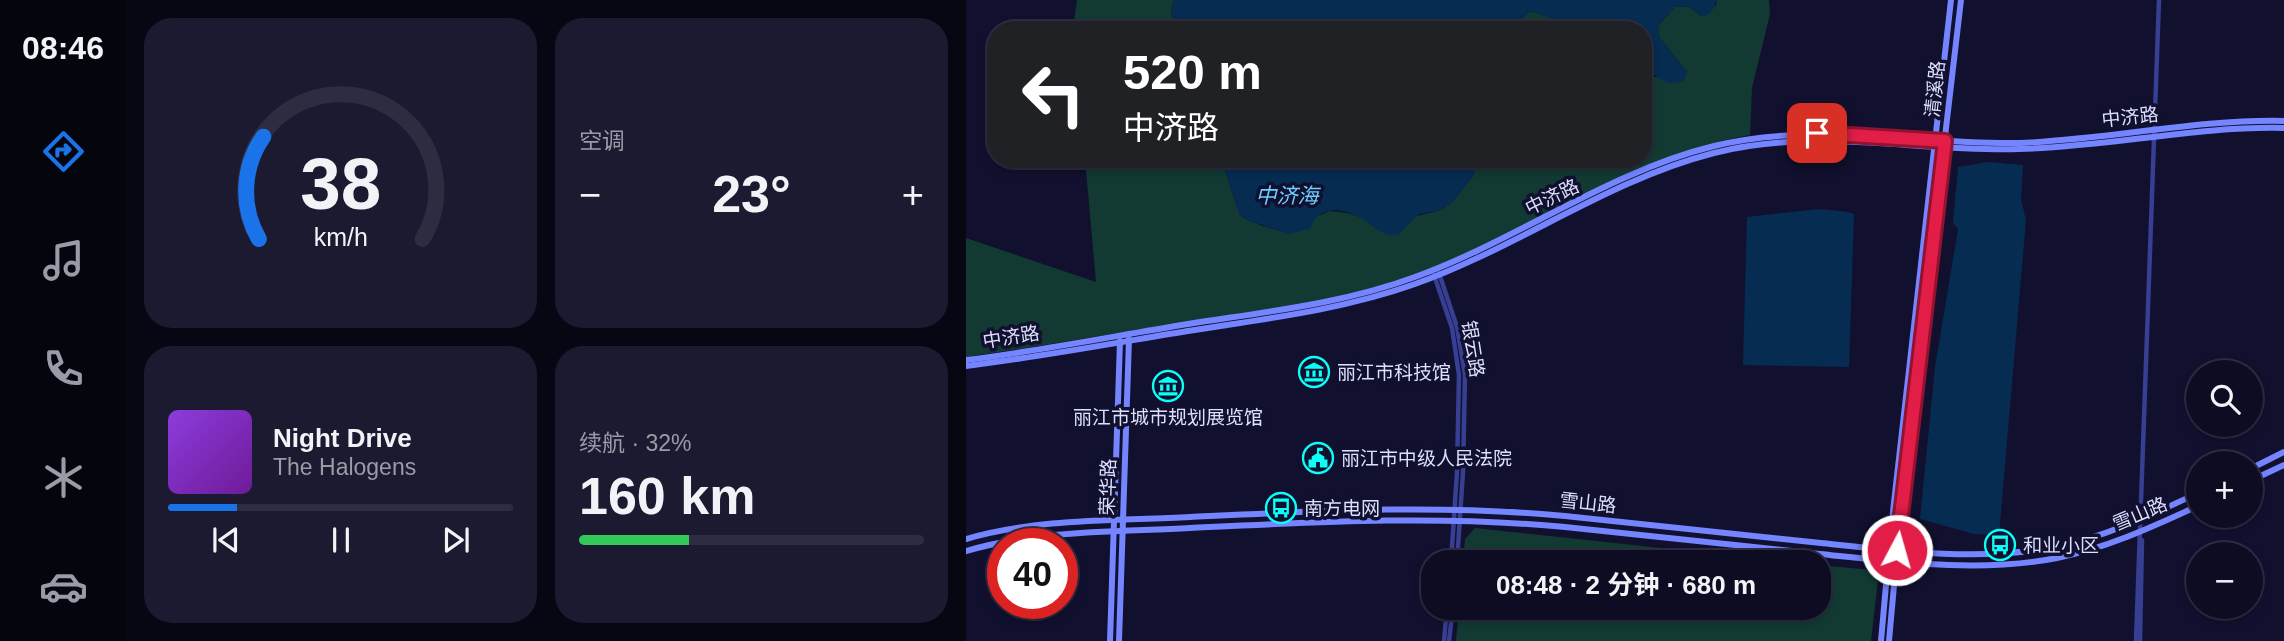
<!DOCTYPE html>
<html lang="zh">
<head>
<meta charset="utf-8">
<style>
	:root { --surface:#0d0c23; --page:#1b1a30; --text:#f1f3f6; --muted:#9a9ba6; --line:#2d2c41; --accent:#1a73e8 }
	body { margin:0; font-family:Arial,"Noto Sans SC",sans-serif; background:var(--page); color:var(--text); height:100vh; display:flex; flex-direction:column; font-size:26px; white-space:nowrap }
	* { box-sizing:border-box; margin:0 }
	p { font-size:23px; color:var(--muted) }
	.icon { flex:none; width:38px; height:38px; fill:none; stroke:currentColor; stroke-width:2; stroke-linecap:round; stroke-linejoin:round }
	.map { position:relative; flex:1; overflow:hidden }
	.panel { display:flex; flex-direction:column; gap:18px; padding:18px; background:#070713; width:840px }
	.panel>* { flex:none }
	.banner { position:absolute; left:21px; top:21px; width:665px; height:147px; border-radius:28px; box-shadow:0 4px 10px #0003,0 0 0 2px var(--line); background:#202124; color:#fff; overflow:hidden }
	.buttons { position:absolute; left:1220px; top:360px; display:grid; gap:14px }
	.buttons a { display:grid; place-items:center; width:77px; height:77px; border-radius:50%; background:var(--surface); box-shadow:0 4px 10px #0003,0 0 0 2px var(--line); font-size:35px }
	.speed { position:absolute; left:21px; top:528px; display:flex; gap:14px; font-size:35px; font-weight:700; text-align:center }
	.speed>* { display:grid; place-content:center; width:91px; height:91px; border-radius:50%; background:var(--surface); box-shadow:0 4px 10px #0003,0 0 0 2px var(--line); line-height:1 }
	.speed .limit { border:10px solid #d22; background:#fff; color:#111 }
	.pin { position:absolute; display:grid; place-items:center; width:60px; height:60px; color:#fff; margin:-30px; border-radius:14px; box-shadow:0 4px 10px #0006 }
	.me { position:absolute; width:77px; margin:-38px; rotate:6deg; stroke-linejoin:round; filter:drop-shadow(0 0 5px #0008) }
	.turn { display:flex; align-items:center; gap:24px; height:147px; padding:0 21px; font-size:32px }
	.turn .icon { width:91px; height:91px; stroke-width:2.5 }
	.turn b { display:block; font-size:49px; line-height:60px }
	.big { font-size:52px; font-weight:700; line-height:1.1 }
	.panel .widget { flex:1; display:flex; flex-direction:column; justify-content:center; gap:10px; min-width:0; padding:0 24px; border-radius:28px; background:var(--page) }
	.panel .dial { align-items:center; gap:0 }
	.dial svg { height:182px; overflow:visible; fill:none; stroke:var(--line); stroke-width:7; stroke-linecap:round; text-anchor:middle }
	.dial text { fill:var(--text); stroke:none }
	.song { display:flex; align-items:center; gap:21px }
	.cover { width:84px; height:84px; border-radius:10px; background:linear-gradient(135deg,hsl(270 70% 55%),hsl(280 70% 35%)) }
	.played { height:7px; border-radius:4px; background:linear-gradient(90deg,var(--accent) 20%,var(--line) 20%) }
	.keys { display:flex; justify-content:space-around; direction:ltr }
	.heat { display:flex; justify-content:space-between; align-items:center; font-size:38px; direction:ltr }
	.charge { height:10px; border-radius:5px; background:linear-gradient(90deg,#34c759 32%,var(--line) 0) }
	.panel .tiles { flex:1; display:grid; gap:18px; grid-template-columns:repeat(2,1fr) }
	.trip { position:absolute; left:455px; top:550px; width:410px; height:70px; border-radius:28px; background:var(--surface); box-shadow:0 4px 10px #0003,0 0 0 2px var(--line); font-weight:700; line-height:70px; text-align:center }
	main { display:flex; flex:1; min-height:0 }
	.dock { display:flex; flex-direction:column; width:126px; justify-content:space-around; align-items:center; background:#05050e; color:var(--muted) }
	.dock .icon { width:49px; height:49px }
	.dock .current { color:var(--accent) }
	.dock b { font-size:32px; color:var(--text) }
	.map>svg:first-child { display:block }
</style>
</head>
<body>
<main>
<nav class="dock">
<b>08:46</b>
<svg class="icon current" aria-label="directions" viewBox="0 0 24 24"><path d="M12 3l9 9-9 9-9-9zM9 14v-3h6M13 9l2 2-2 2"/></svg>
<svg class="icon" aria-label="music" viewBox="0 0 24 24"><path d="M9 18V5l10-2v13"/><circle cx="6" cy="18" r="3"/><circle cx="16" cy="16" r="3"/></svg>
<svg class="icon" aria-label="phone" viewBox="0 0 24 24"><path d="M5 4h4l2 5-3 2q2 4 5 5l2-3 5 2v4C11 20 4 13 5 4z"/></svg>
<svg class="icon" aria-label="climate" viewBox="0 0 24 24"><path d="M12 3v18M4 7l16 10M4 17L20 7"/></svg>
<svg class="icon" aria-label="car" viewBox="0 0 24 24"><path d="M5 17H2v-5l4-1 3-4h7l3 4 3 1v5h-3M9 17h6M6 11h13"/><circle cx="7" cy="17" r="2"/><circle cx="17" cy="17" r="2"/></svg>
</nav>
<section class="panel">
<div class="tiles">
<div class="widget dial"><svg viewBox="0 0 100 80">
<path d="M14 69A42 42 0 1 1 86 69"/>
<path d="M14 69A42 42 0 0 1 16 24" stroke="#1a73e8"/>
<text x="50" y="56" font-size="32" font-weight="700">38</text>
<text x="50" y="72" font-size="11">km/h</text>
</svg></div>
<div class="widget"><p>空调</p>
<div class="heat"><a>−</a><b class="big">23°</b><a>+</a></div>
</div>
<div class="widget">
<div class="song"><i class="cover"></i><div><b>Night Drive</b><p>The Halogens</p></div></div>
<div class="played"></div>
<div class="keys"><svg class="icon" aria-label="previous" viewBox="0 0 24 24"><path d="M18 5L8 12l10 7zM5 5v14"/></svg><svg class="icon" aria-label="pause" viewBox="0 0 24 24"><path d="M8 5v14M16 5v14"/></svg><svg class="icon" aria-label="next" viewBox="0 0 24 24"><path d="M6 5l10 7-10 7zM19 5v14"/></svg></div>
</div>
<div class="widget"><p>续航 · 32%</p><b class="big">160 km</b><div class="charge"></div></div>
</div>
</section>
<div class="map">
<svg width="1318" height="641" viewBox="0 0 1318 641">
	<rect width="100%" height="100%" fill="#11102f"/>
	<!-- green -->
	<g fill="#123a33">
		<polygon points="111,0 208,0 205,10 210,30 107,30"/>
		<path d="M 751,0 L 803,0 L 804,14 L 786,88 L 784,135 C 666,155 568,230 457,272 C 383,300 303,309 225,321 C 150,333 75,346 0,357 L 0,238 L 130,282 L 119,159 L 255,159 L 274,215 C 285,224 303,227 317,232 L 363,211 L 382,213 L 394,217 L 450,216 L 475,210 L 486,202 L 507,176 L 510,159 L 677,159 L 677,66 L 689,77 L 721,72 L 693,37 L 692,26 L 709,7 L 723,6 L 735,16 L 750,5 Z"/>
		<polygon points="564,11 598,22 603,30 543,30"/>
		<polygon points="509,528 826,562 497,562 499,539"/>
		<polygon points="852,565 907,570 912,580 905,641 490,641 493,607 852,607"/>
	</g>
	<!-- water -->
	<g fill="#062c52">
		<path d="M 208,0 L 751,0 L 746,11 L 737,17 L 723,6 L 709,7 L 692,26 L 693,37 L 721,72 L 718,80 C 699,90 691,74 677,66 L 677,30 L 603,30 L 598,22 L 564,11 L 543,30 L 533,30 L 524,23 L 516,30 L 210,30 L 205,10 Z"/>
		<path d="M 255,159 L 510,159 L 507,176 L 486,202 L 475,210 L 453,214 L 432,235 C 413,237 406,223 391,216 C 373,207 351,207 344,229 L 323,234 L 281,220 L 274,215 Z"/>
		<polygon points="1022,162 1057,165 1055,199 1060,220 1033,535 1008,534 954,519 969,367 992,229 987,223 992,167"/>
		<polygon points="853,209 882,212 888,214 883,367 777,365 781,217"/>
	</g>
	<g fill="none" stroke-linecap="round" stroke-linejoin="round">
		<!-- street -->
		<g stroke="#363f92" stroke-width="4.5">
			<polyline points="473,273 491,327 499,375 497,472 491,562"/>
			<polyline points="468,275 486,328 493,375 491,472 485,562"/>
			<polyline points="478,641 481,607"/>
			<polyline points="483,641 487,607"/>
			<polyline points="1170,641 1193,0"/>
			<polyline points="1174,641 1176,540"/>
		</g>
		<!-- secondary -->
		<g stroke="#7584ff" stroke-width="6">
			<path d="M 0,360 C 74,351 148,336 222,324 C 298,312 376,304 449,277 C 551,240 642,172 748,146 C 851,121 949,145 1053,143 C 1142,140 1229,119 1318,121"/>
			<path d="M 0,366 C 74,357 148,343 222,331 C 298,319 376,310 449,284 C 551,248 642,180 748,153 C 850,127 950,152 1053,149 C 1142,147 1229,126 1318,128"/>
			<polyline points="1284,469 1318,452"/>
			<polyline points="1284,481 1318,465"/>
			<path d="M 0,539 C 73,518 149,521 224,517 C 349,511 473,504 599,516 C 684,525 769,534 855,543 C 930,551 1010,561 1086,548 C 1137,538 1185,515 1232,493"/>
			<path d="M 0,551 C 73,530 148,532 224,528 C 349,522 473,515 599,527 C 684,536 769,545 854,554 C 931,562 1015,573 1091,558 C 1141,548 1186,527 1232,506"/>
			<polyline points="144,641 154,341"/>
			<polyline points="153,641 163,339"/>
			<polyline points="915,641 925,529 985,0"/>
			<polyline points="923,641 933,530 995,0"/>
		</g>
	</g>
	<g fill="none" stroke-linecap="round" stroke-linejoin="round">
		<!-- route casing -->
		<g stroke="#92132f" stroke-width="18">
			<polyline id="route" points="851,133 979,141 931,550"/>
		</g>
		<!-- route -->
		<use href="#route" stroke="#e11d48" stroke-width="12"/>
	</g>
	<!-- icons -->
	<defs>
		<g id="museum-ring" transform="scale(1.575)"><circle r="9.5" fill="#11102f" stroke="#0afff7" stroke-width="1.5"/><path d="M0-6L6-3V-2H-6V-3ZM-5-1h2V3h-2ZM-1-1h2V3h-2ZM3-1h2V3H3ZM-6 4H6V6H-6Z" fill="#0afff7"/></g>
		<g id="civic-ring" transform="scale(1.575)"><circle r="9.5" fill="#11102f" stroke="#0afff7" stroke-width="1.5"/><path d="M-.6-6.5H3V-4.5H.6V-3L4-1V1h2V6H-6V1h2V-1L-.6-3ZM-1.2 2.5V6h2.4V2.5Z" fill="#0afff7"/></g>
		<g id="bus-ring" transform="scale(1.575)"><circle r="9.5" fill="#11102f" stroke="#0afff7" stroke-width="1.5"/><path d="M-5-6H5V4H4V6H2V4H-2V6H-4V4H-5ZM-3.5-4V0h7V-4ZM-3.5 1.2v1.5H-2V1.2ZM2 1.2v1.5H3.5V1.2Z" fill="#0afff7"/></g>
	</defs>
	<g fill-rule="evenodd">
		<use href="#museum-ring" x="348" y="372"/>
		<use href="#museum-ring" x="202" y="386"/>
		<use href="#civic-ring" x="352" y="458"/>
		<use href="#bus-ring" x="315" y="508"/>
		<use href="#bus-ring" x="1034" y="545"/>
	</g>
	<g text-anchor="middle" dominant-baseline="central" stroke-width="7" stroke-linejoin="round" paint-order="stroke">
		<!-- street labels -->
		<g font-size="19" fill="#dedfff" stroke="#11102f">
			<text transform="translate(969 89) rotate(-84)">清溪路</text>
			<text transform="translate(1164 117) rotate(-6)">中济路</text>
			<text transform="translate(586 197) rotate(-26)">中济路</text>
			<text transform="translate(45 337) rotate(-9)">中济路</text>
			<text transform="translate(507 349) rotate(81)">银云路</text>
			<text transform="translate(142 487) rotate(-88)">荣华路</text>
			<text transform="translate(622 503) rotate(6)">雪山路</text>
			<text transform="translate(1174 514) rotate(-23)">雪山路</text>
		</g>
		<!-- poi labels -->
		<g font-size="19" fill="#dedfff" stroke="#11102f" text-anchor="start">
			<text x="371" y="372">丽江市科技馆</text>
			<text x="202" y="417" text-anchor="middle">丽江市城市规划展览馆</text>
			<text x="375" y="458">丽江市中级人民法院</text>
			<text x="338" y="508">南方电网</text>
			<text x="1057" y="545">和业小区</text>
		</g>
		<!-- water labels -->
		<g font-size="21" font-style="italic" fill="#6ccfff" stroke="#11102f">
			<text x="321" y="195">中济海</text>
		</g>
	</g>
</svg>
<div class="buttons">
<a><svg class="icon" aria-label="search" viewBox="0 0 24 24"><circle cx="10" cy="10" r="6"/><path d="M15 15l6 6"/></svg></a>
<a>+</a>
<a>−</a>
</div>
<div class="speed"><div class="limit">40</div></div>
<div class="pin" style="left:851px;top:133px;background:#d93025"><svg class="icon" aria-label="arrive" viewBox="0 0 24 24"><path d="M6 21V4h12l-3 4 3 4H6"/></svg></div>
<svg class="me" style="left:931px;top:550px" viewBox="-20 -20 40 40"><circle r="17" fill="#e11d48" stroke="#fff" stroke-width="3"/><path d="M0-11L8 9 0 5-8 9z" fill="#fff"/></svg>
<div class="trip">08:48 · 2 分钟 · 680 m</div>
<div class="banner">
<div class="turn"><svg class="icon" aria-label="left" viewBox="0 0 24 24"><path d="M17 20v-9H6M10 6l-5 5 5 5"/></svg><div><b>520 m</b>中济路</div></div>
</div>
</div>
</main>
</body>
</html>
